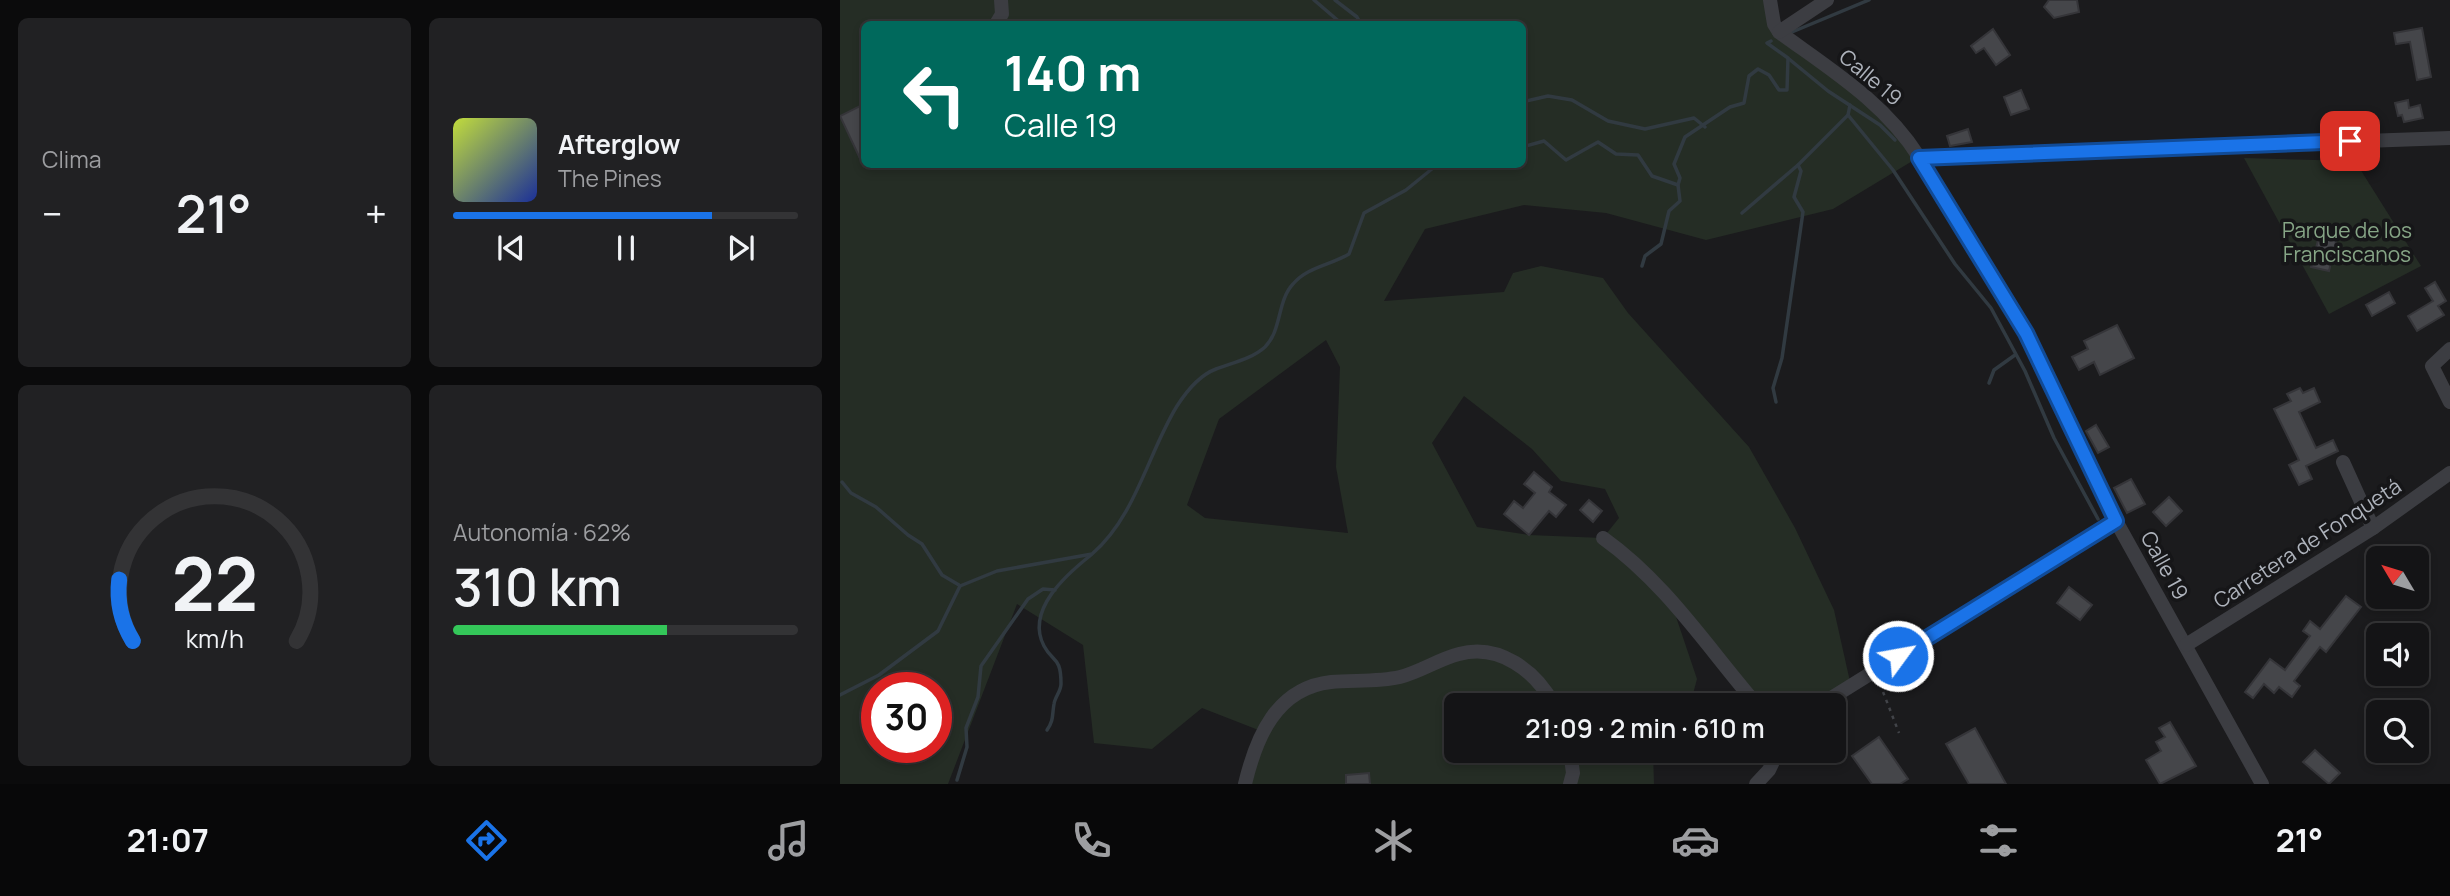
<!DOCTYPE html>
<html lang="es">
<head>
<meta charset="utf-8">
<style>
	:root { --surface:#141416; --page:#212123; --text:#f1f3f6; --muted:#9d9ea1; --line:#333335; --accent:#1a73e8 }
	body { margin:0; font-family:Manrope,sans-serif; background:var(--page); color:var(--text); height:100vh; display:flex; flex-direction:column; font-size:26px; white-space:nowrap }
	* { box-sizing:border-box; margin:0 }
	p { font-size:23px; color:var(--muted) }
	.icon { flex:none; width:38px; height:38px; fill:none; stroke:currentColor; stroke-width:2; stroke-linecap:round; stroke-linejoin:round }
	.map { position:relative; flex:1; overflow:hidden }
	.side { display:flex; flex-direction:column; gap:18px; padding:18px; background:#0b0b0c; width:840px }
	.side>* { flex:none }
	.hud { position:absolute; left:21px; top:21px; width:665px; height:147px; border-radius:10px; box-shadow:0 4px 10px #0003,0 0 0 2px var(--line); background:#00695c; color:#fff; overflow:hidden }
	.needle { width:46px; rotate:308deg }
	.buttons { position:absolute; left:1526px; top:546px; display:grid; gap:14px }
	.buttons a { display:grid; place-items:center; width:63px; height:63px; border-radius:10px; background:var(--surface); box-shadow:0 4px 10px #0003,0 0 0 2px var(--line); font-size:35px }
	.speed { position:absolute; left:21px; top:672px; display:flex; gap:14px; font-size:35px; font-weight:700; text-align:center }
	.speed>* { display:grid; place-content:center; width:91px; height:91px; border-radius:50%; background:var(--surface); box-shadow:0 4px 10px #0003,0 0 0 2px var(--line); line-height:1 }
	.speed .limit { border:10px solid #d22; background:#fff; color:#111 }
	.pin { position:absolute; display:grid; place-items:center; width:60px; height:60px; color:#fff; margin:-30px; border-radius:14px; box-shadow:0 4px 10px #0006 }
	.me { position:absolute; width:77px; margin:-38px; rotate:58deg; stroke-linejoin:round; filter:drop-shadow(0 0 5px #0008) }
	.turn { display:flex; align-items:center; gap:24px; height:147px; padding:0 28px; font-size:32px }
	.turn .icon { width:91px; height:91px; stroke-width:2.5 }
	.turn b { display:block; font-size:49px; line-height:60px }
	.big { font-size:52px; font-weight:600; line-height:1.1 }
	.side .card { flex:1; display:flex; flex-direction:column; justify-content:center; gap:10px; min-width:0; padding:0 24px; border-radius:10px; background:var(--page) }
	.side .dial { align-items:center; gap:0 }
	.dial svg { height:182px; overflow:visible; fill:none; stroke:var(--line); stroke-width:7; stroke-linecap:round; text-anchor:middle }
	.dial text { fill:var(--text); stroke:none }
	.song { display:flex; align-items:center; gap:21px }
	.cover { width:84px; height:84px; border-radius:10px; background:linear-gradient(135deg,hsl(70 70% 55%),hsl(230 70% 35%)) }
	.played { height:7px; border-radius:4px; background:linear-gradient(90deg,var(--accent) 75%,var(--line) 75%) }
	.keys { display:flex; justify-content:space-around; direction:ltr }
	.heat { display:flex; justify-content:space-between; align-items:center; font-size:38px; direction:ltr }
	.charge { height:10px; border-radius:5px; background:linear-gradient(90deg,#34c759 62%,var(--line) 0) }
	.side .tiles { flex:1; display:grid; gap:18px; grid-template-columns:repeat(2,1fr) }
	.trip { position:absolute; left:604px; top:693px; width:402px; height:70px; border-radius:10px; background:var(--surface); box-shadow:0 4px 10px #0003,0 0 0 2px var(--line); font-weight:600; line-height:70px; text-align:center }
	.tabs { display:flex; height:112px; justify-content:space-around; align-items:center; background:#080809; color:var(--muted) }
	.tabs .icon { width:49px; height:49px }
	.tabs .selected { color:var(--accent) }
	.tabs b { font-size:32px; color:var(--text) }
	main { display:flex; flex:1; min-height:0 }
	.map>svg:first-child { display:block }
</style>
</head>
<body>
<main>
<section class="side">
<div class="tiles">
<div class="card"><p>Clima</p>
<div class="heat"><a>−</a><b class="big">21°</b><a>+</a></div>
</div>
<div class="card">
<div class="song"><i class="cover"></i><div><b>Afterglow</b><p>The Pines</p></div></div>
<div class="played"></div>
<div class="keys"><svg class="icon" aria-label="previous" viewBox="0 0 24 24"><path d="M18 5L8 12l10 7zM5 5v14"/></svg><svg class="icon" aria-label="pause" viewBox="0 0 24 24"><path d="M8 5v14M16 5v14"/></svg><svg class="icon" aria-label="next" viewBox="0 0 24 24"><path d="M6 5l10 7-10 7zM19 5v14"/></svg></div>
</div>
<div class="card dial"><svg viewBox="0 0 100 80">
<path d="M14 69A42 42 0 1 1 86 69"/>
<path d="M14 69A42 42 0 0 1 8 42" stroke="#1a73e8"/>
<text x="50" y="56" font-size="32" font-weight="700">22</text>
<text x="50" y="72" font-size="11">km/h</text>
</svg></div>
<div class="card"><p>Autonomía · 62%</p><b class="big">310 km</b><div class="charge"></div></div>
</div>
</section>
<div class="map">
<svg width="1610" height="784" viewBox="0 0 1610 784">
	<rect width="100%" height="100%" fill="#1b1b1d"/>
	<!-- green -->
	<g fill="#252d25" fill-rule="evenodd">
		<path d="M 0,0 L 930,0 L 934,24 L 1015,87 L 1079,157 L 993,209 L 866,240 L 766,213 L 684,205 L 585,229 L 544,301 L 664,292 L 673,273 L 701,266 L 763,278 L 788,313 L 909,447 L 955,528 L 994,610 L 1011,686 L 980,705 L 917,705 L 829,596 L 857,679 L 850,705 L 616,705 L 616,751 L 813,751 L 814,784 L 405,784 L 421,731 L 362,708 L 312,749 L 254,743 L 243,645 L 177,604 L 108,784 L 0,784 ZM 24,24 L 682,24 L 682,164 L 24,164 ZM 486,340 L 500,367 L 496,467 L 508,533 L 365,518 L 347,505 L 379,419 ZM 624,396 L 692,449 L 721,481 L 765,489 L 779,518 L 763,538 L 689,535 L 637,527 L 592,443 ZM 37,688 L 96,688 L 96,747 L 37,747 Z"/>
		<polygon points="1404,158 1515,161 1581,266 1489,314"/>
	</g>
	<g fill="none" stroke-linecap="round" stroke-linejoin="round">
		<!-- stream -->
		<g stroke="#313a41" stroke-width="3.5">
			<polyline points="474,0 502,24"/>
			<polyline points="495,0 517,17 521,24"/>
			<polyline points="952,32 1029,0"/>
			<polyline points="949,59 988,91 1040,125 1055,140"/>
			<polyline points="682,102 708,96 732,100 768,121 805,129 854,118 865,127"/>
			<polyline points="1008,115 1053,170 1115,264 1151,308 1185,371 1214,438 1258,519"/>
			<polyline points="682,147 704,141 726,160 758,142 776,154 798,155 812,176 838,185 840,178 834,164 845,137 890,107 904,103 909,76 918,69 929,75 939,90 947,90 948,58 927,43 931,41"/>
			<polyline points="902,213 958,165"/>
			<polyline points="802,266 805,256 821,244 829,211 840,201 838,185"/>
			<polyline points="1149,383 1154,370 1175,355"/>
			<polyline points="936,402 933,388 942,358 963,212 954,197 961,171 958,165 1008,115 1010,105"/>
			<polyline points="2,482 11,493 36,507 68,535 82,544 102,575 119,585"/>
			<path d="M 0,695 L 39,675 L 98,631 L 120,586 L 157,571 L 252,554 C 296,516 308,453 337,406 C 346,392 360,375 376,369 C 391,363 412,359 425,347 C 442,330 437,301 453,284 C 467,267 491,265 509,254 L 524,213 L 566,190 L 598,164"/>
			<path d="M 207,730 C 214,720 212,715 214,704 C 215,697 221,691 221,684 C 221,656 213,663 204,646 C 185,610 227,574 251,555"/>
			<polyline points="117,780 127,747 126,728 138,697 141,666 188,599 203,589 215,590"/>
		</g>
	</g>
	<!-- building -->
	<g fill="#45464a" stroke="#353539" stroke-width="2">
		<polygon points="1209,0 1237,0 1239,12 1214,18 1204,7"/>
		<polygon points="1582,28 1591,77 1577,80 1570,42 1556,44 1554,33"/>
		<polygon points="1153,29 1170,55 1156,65 1144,48 1136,53 1131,46"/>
		<polygon points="1181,90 1189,109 1171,115 1164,97"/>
		<polygon points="1568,100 1569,108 1580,105 1583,118 1564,122 1562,115 1558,116 1555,103"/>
		<polygon points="24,104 24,167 0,116"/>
		<polygon points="1128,129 1132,142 1110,146 1107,136"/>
		<polygon points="1481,229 1498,233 1489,271 1471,267"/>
		<polygon points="1595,282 1606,301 1598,306 1604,315 1577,331 1568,316 1593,301 1585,288"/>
		<polygon points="1549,292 1555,303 1532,316 1526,305"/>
		<polygon points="1277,325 1294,358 1260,375 1254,362 1239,370 1232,357 1248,349 1244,341"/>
		<polygon points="1460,388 1463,393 1474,388 1480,402 1459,412 1476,448 1493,440 1498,451 1466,466 1472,479 1459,485 1449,465 1459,460 1434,409 1451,401 1447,394"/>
		<polygon points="1256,425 1269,447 1258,453 1246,431"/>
		<polygon points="694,472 712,487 709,492 726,505 716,517 709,511 689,535 664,514 674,501 683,508 695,493 684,484"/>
		<polygon points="1291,479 1305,504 1287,513 1274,488"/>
		<polygon points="1329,497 1342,511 1326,526 1313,512"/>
		<polygon points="749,500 762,511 753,522 740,510"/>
		<polygon points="1229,587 1252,605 1240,620 1217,603"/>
		<polygon points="1506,596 1521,607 1486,652 1480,647 1454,681 1460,686 1452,697 1439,687 1434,693 1424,684 1413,698 1405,692 1430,659 1445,670 1470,636 1463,631 1470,621 1480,629"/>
		<polygon points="1330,722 1356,766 1320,784 1306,760 1321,751 1316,742 1325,737 1319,728"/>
		<polygon points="1135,728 1166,784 1129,784 1106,744"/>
		<polygon points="1039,737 1068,779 1060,784 1032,784 1012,756"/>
		<polygon points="1475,750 1500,773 1489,784 1463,762"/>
		<polygon points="529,773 530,784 506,784 506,775"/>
	</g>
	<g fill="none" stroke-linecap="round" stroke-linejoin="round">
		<!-- path -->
		<polyline stroke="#424449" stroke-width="2.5" stroke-dasharray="3.5 5" stroke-linecap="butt" points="1040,684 1059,733"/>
		<!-- minor -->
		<g stroke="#3c3d42" stroke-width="14">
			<path d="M 930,0 L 934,24 L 939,32 C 991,70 1044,102 1079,157 L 1186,333 L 1276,521 L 1422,784"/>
			<polyline points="156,24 162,14 161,0"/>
			<polyline points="939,32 987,0"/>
			<polyline points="1079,157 1610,138"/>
			<polyline points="1610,349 1592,366 1610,402"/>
			<polyline points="1503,462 1533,528"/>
			<path d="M 763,538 C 826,583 867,647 917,705"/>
			<polyline points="1346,645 1533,528 1610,473"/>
			<polyline points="980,705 1276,521"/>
			<path d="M 405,784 C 416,738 436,688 491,682 C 513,680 538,682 560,677 C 580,672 599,659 619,654 C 659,643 696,671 714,705"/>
			<polyline points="730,784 733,773 730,751"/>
			<polyline points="916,784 929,770 938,751"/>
		</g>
	</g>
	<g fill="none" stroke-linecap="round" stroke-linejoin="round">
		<!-- route casing -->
		<g stroke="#114b97" stroke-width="18">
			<polyline id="route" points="1058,656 1276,521 1186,333 1079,158 1510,141"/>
		</g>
		<!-- route -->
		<use href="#route" stroke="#1a73e8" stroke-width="12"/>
	</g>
	<g text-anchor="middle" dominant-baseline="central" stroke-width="7" stroke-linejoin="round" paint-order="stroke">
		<!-- street labels -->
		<g font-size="21" fill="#aeb3bc" stroke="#161618">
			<text transform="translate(1031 77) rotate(40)">Calle 19</text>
			<text transform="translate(1467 543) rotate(-33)">Carretera de Fonquetá</text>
			<text transform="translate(1325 565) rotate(61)">Calle 19</text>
		</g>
		<!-- park labels -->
		<g font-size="21" fill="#86a586" stroke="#161618">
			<text x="1507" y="230">Parque de los<tspan x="1507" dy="24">Franciscanos</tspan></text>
		</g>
	</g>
</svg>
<div class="buttons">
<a><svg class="needle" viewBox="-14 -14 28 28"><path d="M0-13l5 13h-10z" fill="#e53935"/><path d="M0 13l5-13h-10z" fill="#9d9ea1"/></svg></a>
<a><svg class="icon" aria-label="sound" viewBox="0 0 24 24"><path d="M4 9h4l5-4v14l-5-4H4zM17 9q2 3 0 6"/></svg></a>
<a><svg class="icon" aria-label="search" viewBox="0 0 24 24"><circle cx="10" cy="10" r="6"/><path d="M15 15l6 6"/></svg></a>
</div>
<div class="speed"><div class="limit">30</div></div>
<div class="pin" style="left:1510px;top:141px;background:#d93025"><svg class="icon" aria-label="arrive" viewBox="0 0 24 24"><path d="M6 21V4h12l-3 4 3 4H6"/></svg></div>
<svg class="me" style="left:1058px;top:656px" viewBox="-20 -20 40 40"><circle r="17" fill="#1a73e8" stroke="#fff" stroke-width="3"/><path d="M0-11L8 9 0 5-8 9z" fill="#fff"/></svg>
<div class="trip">21:09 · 2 min · 610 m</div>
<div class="hud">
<div class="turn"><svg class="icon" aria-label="left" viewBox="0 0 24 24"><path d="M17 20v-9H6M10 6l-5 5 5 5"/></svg><div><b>140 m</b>Calle 19</div></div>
</div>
</div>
</main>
<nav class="tabs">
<b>21:07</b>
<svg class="icon selected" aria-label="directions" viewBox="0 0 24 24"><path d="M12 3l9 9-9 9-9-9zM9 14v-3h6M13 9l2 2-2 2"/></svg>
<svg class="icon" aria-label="music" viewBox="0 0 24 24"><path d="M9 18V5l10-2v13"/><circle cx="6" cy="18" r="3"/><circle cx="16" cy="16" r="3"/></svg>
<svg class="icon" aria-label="phone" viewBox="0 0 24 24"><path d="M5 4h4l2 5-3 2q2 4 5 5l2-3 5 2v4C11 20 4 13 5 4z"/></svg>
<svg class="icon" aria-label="climate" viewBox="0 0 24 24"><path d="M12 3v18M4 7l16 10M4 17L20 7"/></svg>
<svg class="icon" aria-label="car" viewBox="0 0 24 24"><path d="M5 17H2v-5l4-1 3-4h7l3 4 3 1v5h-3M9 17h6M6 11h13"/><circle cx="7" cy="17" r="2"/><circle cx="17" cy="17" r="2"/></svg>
<svg class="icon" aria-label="filters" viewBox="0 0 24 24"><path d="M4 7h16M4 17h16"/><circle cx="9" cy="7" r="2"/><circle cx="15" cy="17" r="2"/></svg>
<b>21°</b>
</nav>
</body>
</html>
